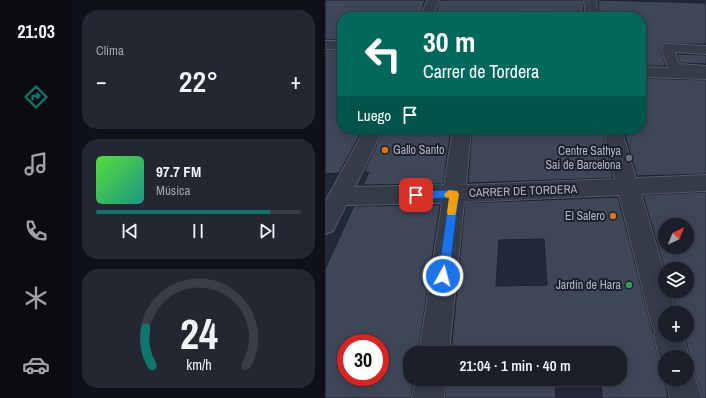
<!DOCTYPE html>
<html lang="es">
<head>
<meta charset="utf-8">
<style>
	:root { --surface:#1a1f2a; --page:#232732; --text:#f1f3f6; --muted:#9fa2a8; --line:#383d47; --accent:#0f766e }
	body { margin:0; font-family:"Archivo Narrow",sans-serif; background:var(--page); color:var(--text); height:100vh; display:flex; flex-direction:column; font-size:15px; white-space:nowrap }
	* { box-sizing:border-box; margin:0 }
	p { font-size:13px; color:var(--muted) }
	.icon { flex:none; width:22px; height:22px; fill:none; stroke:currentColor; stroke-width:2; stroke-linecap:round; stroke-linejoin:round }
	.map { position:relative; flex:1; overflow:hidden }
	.side { display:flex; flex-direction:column; gap:10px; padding:10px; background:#0e1117; width:253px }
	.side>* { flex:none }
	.hud { position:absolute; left:12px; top:12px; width:309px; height:122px; border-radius:16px; box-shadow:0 2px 10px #0003,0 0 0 1px var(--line); background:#00695c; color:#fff; overflow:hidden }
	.needle { width:26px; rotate:43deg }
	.buttons { position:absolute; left:333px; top:218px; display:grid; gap:8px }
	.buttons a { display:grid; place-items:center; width:36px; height:36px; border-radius:50%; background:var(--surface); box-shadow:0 2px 10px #0003,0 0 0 1px var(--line); font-size:20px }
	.speed { position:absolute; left:12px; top:334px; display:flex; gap:8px; font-size:20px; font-weight:700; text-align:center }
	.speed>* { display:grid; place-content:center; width:52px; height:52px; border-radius:50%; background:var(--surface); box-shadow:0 2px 10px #0003,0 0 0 1px var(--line); line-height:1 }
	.speed .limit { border:6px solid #d22; background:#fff; color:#111 }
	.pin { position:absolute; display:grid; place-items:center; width:34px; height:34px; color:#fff; margin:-17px; border-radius:8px; box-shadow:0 2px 6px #0006 }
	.me { position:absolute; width:44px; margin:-22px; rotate:7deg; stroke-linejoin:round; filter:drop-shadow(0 0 3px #0008) }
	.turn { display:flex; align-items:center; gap:14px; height:84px; padding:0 20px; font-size:18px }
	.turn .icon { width:52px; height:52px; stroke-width:2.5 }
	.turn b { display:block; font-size:28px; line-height:34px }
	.then { display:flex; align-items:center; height:38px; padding:0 20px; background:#0003; gap:8px; font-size:15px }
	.big { font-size:30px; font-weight:600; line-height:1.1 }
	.side .widget { flex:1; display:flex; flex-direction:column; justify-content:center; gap:6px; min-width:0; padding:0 14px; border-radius:16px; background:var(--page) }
	.side .dial { align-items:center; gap:0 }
	.dial svg { height:104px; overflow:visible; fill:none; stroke:var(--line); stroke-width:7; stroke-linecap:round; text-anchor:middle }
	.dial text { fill:var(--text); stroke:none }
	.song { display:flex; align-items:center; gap:12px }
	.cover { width:48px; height:48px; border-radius:6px; background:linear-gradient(135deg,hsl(110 70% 55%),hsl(170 70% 35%)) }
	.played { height:4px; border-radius:2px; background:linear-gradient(90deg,var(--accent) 85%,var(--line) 85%) }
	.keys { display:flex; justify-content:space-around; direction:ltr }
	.heat { display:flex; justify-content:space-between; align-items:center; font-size:22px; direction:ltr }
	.trip { position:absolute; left:78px; top:346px; width:224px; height:40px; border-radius:16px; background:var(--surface); box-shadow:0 2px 10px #0003,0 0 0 1px var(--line); font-weight:600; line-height:40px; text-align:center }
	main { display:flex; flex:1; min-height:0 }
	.tabs { display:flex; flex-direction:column; width:72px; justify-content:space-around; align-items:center; background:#0a0c11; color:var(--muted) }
	.tabs .icon { width:28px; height:28px }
	.tabs .selected { color:var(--accent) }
	.tabs b { font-size:18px; color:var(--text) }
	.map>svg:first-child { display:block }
</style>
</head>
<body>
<main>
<nav class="tabs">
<b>21:03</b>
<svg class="icon selected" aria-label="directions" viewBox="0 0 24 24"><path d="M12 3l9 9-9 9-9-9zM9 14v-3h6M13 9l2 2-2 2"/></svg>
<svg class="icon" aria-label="music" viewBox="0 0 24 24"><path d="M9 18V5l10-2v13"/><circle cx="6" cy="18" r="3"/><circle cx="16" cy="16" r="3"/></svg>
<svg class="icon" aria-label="phone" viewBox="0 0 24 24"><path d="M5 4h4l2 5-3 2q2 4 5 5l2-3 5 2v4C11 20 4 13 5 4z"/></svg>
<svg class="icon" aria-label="climate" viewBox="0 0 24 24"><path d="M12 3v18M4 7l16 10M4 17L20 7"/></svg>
<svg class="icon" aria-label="car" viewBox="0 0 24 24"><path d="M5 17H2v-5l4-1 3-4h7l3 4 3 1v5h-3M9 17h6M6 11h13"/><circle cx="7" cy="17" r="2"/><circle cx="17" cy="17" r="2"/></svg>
</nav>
<section class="side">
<div class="widget"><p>Clima</p>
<div class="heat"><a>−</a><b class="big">22°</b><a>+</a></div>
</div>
<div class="widget">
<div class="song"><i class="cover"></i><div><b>97.7 FM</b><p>Música</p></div></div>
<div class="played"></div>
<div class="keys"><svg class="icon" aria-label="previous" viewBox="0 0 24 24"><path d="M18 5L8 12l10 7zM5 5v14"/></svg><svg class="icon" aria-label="pause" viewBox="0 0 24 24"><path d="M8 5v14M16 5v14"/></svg><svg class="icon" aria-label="next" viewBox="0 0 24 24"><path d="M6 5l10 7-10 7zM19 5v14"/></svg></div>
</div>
<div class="widget dial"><svg viewBox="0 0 100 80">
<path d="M14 69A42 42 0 1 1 86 69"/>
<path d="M14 69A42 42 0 0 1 9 40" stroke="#0f766e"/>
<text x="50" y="56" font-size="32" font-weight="700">24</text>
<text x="50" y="72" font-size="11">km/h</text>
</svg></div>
</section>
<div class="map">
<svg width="381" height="398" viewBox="0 0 381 398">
	<rect width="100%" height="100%" fill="#222938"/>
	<!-- building -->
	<g fill="#3e4758" stroke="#1d232f" fill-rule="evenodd">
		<polygon points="0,0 100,0 95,17 17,17 17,40 0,40"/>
		<polygon points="115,0 258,0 259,17 110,17"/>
		<polygon points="273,0 381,3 381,44 338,44 335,48 341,66 316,66 316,17 274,17"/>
		<polygon points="0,50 17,50 17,129 38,129 14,173 0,174"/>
		<polygon points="352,54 381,55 381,64 355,63"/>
		<polygon points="316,78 381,80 381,174 312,176 298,129 316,129"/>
		<polygon points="59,129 126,129 118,184 38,185 44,172 39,172"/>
		<polygon points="147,129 277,129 288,178 143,183"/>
		<path d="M 381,192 L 381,398 L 378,398 L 368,368 L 362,365 L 365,357 L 359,335 L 362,335 L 362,313 L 352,313 L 347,291 L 362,291 L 362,269 L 340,270 L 318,195 ZM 340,225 L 362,225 L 362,247 L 340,247 Z"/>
		<path d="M 293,197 L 325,322 L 328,332 L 328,335 L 333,357 L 340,369 L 340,379 L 343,398 L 277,398 L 276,379 L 295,379 L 295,353 L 126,353 L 140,203 ZM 219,239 L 222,285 L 171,286 L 174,240 Z"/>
		<path d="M 115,205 L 93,353 L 85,353 L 85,379 L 88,379 L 86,398 L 0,398 L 0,269 L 29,206 ZM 21,343 L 55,343 L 55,377 L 21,377 Z"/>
		<polygon points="121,379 230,379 231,398 120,398"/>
	</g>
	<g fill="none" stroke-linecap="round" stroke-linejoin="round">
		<!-- pedestrian casing -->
		<g stroke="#535966" stroke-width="2">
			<polygon id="pedestrian" points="342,44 381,46 381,54 350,52 354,64 381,66 381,74 344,71 336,48 338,45"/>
		</g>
		<!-- minor casing -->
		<g stroke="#535966" stroke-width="2">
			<g id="minor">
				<polygon points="102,0 114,0 108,17 96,17"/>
				<polygon points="259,0 271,0 273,17 261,17"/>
				<rect x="0" y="41" width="17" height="8"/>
				<polygon points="316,67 381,69 381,79 316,77"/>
				<polygon points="40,129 58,129 30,187 119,185 128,129 146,129 141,185 290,179 278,129 296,129 311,178 381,175 381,191 316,194 340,275 340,291 345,291 351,313 340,313 340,335 357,335 364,357 362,362 362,357 340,357 340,368 334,357 329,335 330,332 326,322 294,195 139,202 124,353 94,353 117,203 21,205 8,231 0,234 0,202"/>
				<polygon points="362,366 367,368 377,398 345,398 341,379 362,379"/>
				<polygon points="90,379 120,379 119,398 87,398"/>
			</g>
		</g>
		<!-- path -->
		<polyline stroke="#425256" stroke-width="1.5" stroke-dasharray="2 2" stroke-linecap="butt" points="197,9 221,10 220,17"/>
		<!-- pedestrian -->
		<use href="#pedestrian" fill="#353b48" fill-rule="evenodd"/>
		<!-- minor -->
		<use href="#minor" fill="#353b48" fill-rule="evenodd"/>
	</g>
	<!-- route -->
	<polygon fill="#1a73e8" stroke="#114b97" points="129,190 134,194 124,276 122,280 118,281 115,280 113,276 124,198 91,199 87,195 91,191"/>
	<!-- slow -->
	<polygon fill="#f59e0b" points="124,190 132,191 134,194 131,212 130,215 123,215 122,212 124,198 120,197 119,194"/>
	<!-- markers -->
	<g fill="#e8710a" stroke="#1b212d" stroke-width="1.5">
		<circle cx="60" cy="150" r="4"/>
		<circle cx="288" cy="216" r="4"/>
	</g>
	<circle fill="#6b7280" stroke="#1b212d" stroke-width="1.5" cx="304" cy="158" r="4"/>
	<circle fill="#2e9e5b" stroke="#1b212d" stroke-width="1.5" cx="304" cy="285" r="4"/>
	<g text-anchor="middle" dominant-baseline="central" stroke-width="4" stroke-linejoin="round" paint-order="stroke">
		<!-- poi labels -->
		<g font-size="12" fill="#b0b6c5" stroke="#1b212d" text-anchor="end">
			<text x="68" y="150" text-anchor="start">Gallo Santo</text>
			<text x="296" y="151">Centre Sathya<tspan x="296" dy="14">Sai de Barcelona</tspan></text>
			<text x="280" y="216">El Salero</text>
			<text x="296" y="285">Jardín de Hara</text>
		</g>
		<!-- street labels -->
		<g font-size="12" fill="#b0b6c5" stroke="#1b212d">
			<text transform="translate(198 191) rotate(-2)">CARRER DE TORDERA</text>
		</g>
	</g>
</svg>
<div class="buttons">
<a><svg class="needle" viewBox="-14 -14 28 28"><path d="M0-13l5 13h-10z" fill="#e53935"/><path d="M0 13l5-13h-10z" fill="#9fa2a8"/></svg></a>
<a><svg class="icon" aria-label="layers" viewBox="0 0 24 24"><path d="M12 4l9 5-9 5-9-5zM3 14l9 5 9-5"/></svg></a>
<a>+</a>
<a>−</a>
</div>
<div class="speed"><div class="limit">30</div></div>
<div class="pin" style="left:91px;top:195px;background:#d93025"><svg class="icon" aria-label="arrive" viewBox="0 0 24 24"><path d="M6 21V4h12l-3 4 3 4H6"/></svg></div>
<svg class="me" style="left:118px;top:276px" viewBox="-20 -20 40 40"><circle r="17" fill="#1a73e8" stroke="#fff" stroke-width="3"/><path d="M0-11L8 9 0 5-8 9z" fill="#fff"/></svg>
<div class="trip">21:04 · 1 min · 40 m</div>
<div class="hud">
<div class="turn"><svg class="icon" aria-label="left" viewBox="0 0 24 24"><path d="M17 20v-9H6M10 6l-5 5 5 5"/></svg><div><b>30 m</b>Carrer de Tordera</div></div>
<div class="then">Luego<svg class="icon" aria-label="arrive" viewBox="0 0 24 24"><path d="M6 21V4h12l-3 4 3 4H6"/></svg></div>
</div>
</div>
</main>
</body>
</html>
